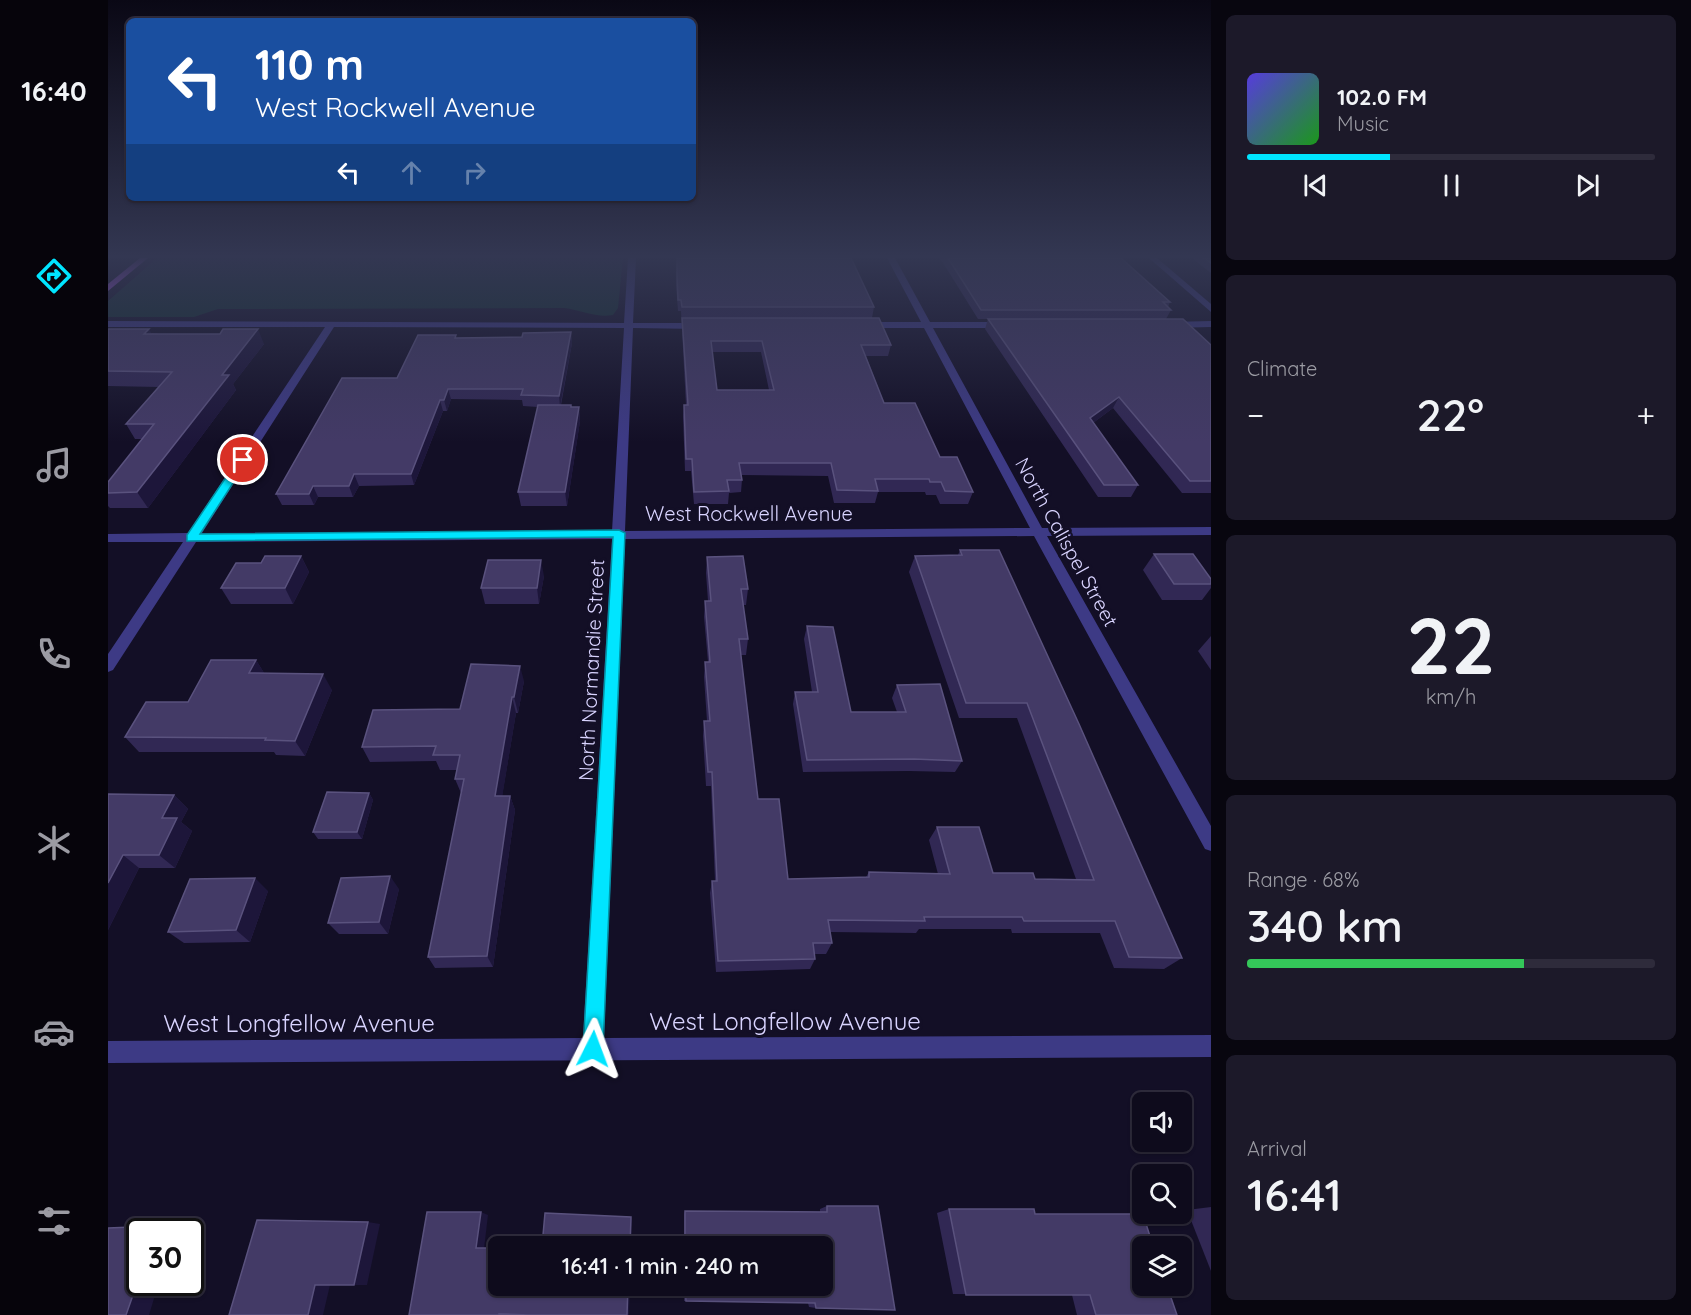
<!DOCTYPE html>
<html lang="en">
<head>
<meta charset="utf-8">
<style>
	:root { --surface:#0e0b1c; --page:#1c1929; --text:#f1f3f6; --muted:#9b9ba3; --line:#2e2b3b; --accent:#00e5ff }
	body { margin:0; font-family:Quicksand,sans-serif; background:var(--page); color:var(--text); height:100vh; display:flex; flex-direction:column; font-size:22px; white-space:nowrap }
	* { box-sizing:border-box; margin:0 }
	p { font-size:20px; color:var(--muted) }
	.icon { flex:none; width:33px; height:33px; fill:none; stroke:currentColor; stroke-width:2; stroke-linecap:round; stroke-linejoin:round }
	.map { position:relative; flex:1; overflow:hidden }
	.drawer { display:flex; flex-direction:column; gap:15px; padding:15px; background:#08060f; width:480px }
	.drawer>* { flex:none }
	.banner { position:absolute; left:18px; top:18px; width:570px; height:183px; border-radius:9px; box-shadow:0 2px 4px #0004,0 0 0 2px var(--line); background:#1a4fa0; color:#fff; overflow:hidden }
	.fabs { position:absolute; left:1024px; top:1092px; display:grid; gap:12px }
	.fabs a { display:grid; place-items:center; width:60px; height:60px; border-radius:9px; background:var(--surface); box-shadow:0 2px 4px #0004,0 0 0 2px var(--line); font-size:30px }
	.speed { position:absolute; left:18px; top:1218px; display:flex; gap:12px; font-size:30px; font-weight:700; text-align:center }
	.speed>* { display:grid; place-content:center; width:78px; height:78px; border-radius:50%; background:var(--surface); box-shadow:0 2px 4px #0004,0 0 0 2px var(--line); line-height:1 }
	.speed .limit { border:3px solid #111; border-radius:9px; background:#fff; color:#111 }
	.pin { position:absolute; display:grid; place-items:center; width:51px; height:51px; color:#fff; margin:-26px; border:3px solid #fff; border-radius:50%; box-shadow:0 2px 6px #0007 }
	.me { position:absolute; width:66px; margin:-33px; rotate:3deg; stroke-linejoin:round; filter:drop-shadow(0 0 4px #0008) }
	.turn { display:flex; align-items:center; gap:21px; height:126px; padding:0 30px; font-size:27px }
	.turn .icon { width:78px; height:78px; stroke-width:2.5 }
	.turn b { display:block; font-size:42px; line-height:51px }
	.lanes { display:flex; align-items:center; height:57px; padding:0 30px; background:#0003; justify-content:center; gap:30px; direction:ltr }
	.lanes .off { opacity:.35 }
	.big { font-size:45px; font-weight:600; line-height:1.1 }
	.drawer .widget { flex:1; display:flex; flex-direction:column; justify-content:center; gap:9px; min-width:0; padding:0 21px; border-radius:9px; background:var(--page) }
	.drawer .dial { align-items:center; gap:0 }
	.dial b { font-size:78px; line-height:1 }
	.song { display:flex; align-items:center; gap:18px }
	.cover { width:72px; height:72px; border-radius:9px; background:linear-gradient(135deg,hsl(250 70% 55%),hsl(120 70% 35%)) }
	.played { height:6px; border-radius:3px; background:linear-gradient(90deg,var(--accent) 35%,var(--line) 35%) }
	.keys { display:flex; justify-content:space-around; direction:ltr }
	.heat { display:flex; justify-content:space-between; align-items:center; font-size:33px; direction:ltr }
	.charge { height:9px; border-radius:4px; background:linear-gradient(90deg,#34c759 68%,var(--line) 0) }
	.trip { position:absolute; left:380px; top:1236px; width:345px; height:60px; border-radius:9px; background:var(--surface); box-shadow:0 2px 4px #0004,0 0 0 2px var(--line); font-weight:600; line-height:60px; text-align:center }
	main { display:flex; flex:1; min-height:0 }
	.menu { display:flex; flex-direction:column; width:108px; justify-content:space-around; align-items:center; background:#06040b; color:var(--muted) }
	.menu .icon { width:42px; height:42px }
	.menu .on { color:var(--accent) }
	.menu b { font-size:27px; color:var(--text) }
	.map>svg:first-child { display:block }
</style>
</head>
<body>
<main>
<nav class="menu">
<b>16:40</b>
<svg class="icon on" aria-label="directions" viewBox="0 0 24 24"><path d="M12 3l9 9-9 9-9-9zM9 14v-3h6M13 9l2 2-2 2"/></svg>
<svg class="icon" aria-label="music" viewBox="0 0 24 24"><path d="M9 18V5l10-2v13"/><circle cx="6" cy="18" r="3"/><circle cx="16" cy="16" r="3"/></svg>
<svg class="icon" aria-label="phone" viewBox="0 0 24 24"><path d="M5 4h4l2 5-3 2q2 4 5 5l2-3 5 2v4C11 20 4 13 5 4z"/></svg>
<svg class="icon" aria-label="climate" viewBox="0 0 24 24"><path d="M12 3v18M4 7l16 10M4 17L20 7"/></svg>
<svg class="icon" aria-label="car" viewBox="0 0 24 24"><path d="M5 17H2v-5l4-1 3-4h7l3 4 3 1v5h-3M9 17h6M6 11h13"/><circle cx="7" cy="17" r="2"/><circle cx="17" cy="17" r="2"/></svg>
<svg class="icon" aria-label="filters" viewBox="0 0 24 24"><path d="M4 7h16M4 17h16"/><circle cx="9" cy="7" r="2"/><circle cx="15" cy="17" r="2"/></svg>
</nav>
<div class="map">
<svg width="1103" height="1315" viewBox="0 0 1103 1315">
	<rect width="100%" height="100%" fill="#130f26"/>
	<!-- green -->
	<path fill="#12302f" d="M 49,258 L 515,258 L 510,308 L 505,315 C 488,318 473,310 456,308 L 110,309 L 86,317 L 0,317 L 0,301 Z"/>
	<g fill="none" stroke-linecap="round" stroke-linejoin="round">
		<!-- minor -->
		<g fill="#3d3a85" fill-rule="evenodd">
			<path d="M 520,258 L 528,258 L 525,323 L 594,323 L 599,326 L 594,329 L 525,328 L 517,531 L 922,528 L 816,328 L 756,328 L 751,325 L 756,322 L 813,322 L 779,258 L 787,258 L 822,322 L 897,322 L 902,325 L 897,328 L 825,328 L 934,528 L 1103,527 L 1103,535 L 939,536 L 1103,826 L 1103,851 L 1097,849 L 926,536 L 517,539 L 496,1038 L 1103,1035 L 1103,1057 L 0,1063 L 0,1041 L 475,1038 L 504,539 L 88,542 L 5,670 L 0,672 L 0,654 L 75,542 L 0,542 L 0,534 L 80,533 L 217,327 L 0,327 L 0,321 L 516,323 ZM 226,327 L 516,328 L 504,531 L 94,533 Z"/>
			<polygon points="1041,258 1049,258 1103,304 1103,312"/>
			<polygon points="1103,321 1103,327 1062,328 1057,325 1062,322"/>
		</g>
		<!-- major -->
		<polygon fill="#c25bff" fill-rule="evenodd" points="32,258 40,258 0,291 0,284"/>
	</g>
	<!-- wall -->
	<g fill="#312854" fill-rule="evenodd">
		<path d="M 569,258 L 766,307 L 764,318 L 783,345 L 780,356 L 758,356 L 776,403 L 832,457 L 865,492 L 860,504 L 832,504 L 828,495 L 818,495 L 817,492 L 770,492 L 767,503 L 726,503 L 720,476 L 633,475 L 634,480 L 633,492 L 621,493 L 620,504 L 586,504 L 583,471 L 577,471 L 575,417 L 576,405 L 578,405 L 573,311 L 570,311 L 568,285 ZM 604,352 L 653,352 L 661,390 L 609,390 Z"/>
		<polygon points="832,258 1013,258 1062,302 1060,307 1063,310 1058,319 1103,345 1103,493 1074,493 1005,408 985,423 1030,485 1023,497 990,497 877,329 880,319 870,319"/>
		<polygon points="1084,258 1103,258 1103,273"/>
		<polygon points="0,329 156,344 125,384 128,390 40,508 2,508 0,506 0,482 34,439 27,439 18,424 51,387 0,386"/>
		<polygon points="463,332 464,343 453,405 463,405 463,407 471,407 472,421 459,506 413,506 410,492 430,407 415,406 414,400 343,399 339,411 335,411 306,485 251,486 245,497 210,497 206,505 174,505 168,494 289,378 348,335 348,338 414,337"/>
		<polygon points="852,550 1074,958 1056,969 1006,968 992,933 904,933 903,929 811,929 808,933 722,932 724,943 718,954 706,954 707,959 702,969 608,972 602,893 604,881 607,881 603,786 598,786 595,736 596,721 599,721 596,677 597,662 600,662 596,617 597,601 600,601 598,573 599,557 640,589 638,605 635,605 640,639 638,655 633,655 650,799 680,879 758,877 761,872 830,874 821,840 829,827 885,873 927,879 968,879 909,718 851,718 801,572 807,556 850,555"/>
		<polygon points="1046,554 1103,579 1103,588 1094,600 1054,600 1035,570"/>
		<polygon points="193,556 201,572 185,604 123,604 113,588"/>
		<polygon points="436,576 431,604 377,604 373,588"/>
		<polygon points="699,626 743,712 789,712 784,698 789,685 854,761 847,772 801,771 695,772 685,704 687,692 704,692 696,639"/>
		<polygon points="1103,636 1103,670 1090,651"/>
		<polygon points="148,660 156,673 224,690 197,756 168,755 166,752 31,752 17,737 80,702"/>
		<polygon points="416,681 410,713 408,713 394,796 402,796 407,810 385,967 327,968 320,957 353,793 347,779 349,770 332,770 328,761 262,762 254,747 352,709"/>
		<polygon points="261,793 265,800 254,839 210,839 205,832"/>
		<polygon points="0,794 66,795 80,809 73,822 84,831 67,868 31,868 0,930"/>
		<polygon points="291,889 280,934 231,934 220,923"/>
		<polygon points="160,891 142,942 76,943 60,932"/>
		<polygon points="719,1206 770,1206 708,1308 701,1307 700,1303 576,1301 576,1286 714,1286 714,1246 576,1246 576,1214 577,1211 712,1212 712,1209"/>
		<polygon points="1103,1207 1103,1271 1079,1210"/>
		<polygon points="841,1209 927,1214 1069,1315 969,1315 964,1295 845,1294 829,1213"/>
	</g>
	<!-- shaded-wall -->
	<g fill="#1d163a">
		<polygon points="41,329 49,343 36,334"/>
		<polygon points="150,329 156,344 125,384 128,390 40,508 29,492 114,375"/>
		<polygon points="463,332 464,343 452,407 451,396"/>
		<polygon points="340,389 343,399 339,411 336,400"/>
		<polygon points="1011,397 1005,408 977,429 982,418"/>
		<polygon points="332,400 335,411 306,485 303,474"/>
		<polygon points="471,407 472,421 459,506 457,492"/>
		<polygon points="246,474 251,486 245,497 241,486"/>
		<polygon points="205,486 210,497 206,505 201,494"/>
		<polygon points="193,556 201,572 185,604 177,588"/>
		<polygon points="433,560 436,576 431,604 429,588"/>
		<polygon points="148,660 158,676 141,673"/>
		<polygon points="412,666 416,681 410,713 406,697"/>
		<polygon points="215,674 224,690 197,756 187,741"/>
		<polygon points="404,697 408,713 392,810 387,796"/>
		<polygon points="261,793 265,800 254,839 249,832"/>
		<polygon points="66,795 80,809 73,822 84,831 67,868 51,855 54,818"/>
		<polygon points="402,796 407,810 385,967 379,956"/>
		<polygon points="15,855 31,868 0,930 0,883"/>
		<polygon points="282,876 291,889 280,934 271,922"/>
		<polygon points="147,878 160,891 142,942 128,930"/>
		<polygon points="373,1212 380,1215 376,1249 368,1248"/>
		<polygon points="523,1217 524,1220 523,1246 522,1246"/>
		<polygon points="260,1222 272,1224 259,1285 246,1285"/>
		<polygon points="48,1226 69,1229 68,1232 47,1232"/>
		<polygon points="32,1275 32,1282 51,1282 41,1315 18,1315"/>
		<polygon points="207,1285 222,1285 215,1315 200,1315"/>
		<polygon points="520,1286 522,1286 521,1315 519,1315"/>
	</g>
	<!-- building -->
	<g fill="#433a66" stroke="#5a527e" stroke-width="1.5" fill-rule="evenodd">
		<polygon points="569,258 743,258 766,307 574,307 573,300 570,300 569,274"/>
		<polygon points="840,258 1013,258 1062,302 1055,302 1063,310 873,310"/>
		<polygon points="1096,258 1103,258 1103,263"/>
		<path d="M 574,318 L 771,318 L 783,345 L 753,345 L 776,403 L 807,403 L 832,457 L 849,457 L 865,492 L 837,491 L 833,482 L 822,482 L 821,479 L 767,479 L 770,491 L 729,490 L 723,463 L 631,463 L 634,480 L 619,480 L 621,491 L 586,492 L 584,459 L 578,459 L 576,405 L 580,405 ZM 603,341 L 654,341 L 666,390 L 609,390 Z"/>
		<polygon points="880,319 1075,319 1103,345 1103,481 1082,481 1011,397 982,418 1030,485 996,485"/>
		<polygon points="0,329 41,329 36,334 112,334 115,329 150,329 114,375 121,375 29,492 0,493 0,482 46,424 18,424 64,372 0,371"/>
		<polygon points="463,332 451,396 413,395 415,389 340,389 336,400 332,400 303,474 246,474 241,486 205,486 201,494 168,494 234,378 289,378 310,335 348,335 347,338 414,337 415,333"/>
		<polygon points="430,405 463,405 463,407 471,407 457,492 410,492"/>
		<polygon points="852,550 891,550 971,724 1074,958 1021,957 1007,921 916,921 914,917 816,917 817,921 720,920 724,943 705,943 707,959 610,961 604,881 609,881 604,772 600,772 596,721 602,721 597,662 602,662 597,601 603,601 599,557 635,556 640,589 633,589 640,639 631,639 650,799 671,799 680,879 761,877 761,872 842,874 829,827 871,827 885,873 925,873 927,879 986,880 919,703 858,703 807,556 854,555"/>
		<polygon points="1046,554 1085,554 1103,579 1103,584 1066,584"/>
		<polygon points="157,556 193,556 177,588 113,588 128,563 153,563"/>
		<polygon points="380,560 433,560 429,588 373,588"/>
		<polygon points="699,626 725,627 743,712 798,712 789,685 832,684 854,761 806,759 699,760 687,692 710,692"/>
		<polygon points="103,660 148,660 141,673 215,674 187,741 157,740 158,738 17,737 38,702 80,702"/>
		<polygon points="363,664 412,666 406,697 404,697 387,796 402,796 379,956 320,957 356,779 347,779 352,755 325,755 328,746 254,747 265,710 352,709"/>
		<polygon points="219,792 261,793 249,832 205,832"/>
		<polygon points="0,794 66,795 54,818 69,818 51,855 15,855 0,883"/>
		<polygon points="282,876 271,922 220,923 233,878"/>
		<polygon points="147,878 128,930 60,932 82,879"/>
		<polygon points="719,1206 770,1206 787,1310 708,1308 707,1303 578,1301 577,1286 714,1286 714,1246 577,1246 577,1211 719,1212"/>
		<polygon points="841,1209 926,1209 927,1214 1035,1214 1045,1246 1035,1246 1035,1286 1059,1286 1069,1315 988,1315 982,1295 858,1295"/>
		<polygon points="319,1212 373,1212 368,1248 390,1248 390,1286 520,1286 519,1315 422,1315 391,1314 391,1315 301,1315"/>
		<polygon points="437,1213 523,1217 522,1246 434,1246"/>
		<polygon points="149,1220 260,1222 246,1285 207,1285 200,1315 121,1315"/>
		<polygon points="48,1226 47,1232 32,1232 32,1275 18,1315 0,1315 0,1228"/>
	</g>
	<!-- sky -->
	<linearGradient id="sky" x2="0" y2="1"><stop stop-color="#0a0815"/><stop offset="0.58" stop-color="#333752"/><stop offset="1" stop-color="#333752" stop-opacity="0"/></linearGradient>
	<rect width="1103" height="442" fill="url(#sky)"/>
	<!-- route -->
	<polygon fill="#00e5ff" stroke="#0095a6" stroke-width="1.5" points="135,457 140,460 92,534 511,530 517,533 495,1049 492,1056 485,1059 478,1056 475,1049 505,537 79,541 79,535 131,458"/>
	<g text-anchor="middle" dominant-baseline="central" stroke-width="6" stroke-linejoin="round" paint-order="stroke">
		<!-- street labels -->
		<g font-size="20" fill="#d9d4ff" stroke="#130f26">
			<text x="641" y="513">West Rockwell Avenue</text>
			<text transform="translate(959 542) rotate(61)">North Calispel Street</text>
			<text transform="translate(483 670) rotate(-87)">North Normandie Street</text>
		</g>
		<!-- near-street labels -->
		<g font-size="24" fill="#d9d4ff" stroke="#130f26">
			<text x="677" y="1021">West Longfellow Avenue</text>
			<text x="191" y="1023">West Longfellow Avenue</text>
		</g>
	</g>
</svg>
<div class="fabs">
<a><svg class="icon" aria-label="sound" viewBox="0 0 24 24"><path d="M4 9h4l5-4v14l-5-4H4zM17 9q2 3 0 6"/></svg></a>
<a><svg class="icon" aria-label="search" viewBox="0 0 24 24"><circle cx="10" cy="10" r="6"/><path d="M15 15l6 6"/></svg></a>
<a><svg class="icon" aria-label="layers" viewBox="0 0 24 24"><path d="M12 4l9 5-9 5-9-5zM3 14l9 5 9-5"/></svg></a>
</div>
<div class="speed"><div class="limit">30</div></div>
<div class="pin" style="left:135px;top:460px;background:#d93025"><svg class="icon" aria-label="arrive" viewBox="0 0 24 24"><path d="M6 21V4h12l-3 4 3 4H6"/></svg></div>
<svg class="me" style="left:485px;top:1049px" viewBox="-20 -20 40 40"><path d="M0-17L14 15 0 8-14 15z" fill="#00e5ff" stroke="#fff" stroke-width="4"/></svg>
<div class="trip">16:41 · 1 min · 240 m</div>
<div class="banner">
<div class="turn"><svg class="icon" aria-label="left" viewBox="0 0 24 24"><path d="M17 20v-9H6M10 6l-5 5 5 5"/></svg><div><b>110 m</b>West Rockwell Avenue</div></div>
<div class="lanes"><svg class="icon" aria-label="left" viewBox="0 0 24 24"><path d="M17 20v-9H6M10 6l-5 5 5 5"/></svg><svg class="icon off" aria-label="ahead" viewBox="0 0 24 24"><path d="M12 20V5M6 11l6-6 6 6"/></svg><svg class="icon off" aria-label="right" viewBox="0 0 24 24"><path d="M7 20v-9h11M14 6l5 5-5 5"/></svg></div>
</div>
</div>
<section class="drawer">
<div class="widget">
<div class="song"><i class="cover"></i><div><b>102.0 FM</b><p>Music</p></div></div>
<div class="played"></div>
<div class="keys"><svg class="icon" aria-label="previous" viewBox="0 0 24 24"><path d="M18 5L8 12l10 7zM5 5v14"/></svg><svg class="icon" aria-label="pause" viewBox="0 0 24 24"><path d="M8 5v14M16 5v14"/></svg><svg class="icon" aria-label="next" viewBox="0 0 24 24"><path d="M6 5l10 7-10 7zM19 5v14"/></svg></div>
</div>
<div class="widget"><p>Climate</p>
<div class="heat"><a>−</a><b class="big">22°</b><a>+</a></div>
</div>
<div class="widget dial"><b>22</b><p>km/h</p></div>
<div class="widget"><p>Range · 68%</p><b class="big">340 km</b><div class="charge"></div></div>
<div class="widget"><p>Arrival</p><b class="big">16:41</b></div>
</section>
</main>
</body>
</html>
